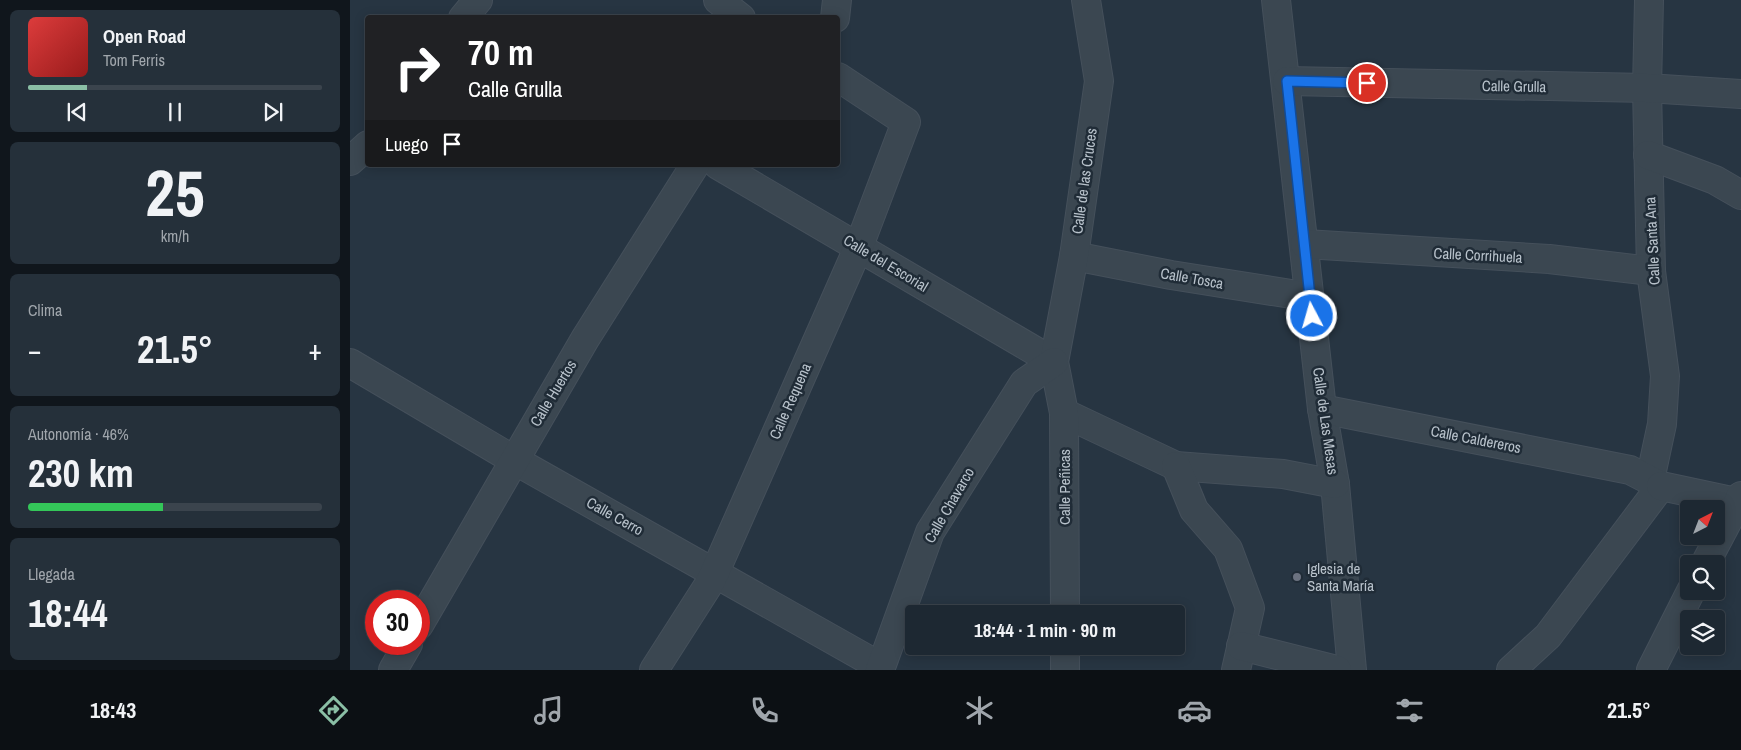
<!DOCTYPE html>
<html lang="es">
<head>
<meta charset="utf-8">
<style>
	:root { --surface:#1d2832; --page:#25303a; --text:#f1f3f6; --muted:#a0a6ac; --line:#3b444d; --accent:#8abfa5 }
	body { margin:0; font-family:"Archivo Narrow",sans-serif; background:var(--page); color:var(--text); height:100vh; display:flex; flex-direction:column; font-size:19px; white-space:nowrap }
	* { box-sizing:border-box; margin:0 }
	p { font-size:16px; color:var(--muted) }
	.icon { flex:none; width:28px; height:28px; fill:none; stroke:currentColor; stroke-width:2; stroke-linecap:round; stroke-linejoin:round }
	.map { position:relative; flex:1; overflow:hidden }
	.drawer { display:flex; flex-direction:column; gap:10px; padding:10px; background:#10161c; width:350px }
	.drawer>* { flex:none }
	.guide { position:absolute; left:15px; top:15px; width:475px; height:152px; border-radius:5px; box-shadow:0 2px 12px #0003,0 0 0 1px var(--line); background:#202124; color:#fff; overflow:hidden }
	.needle { width:32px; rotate:42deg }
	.buttons { position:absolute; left:1330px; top:500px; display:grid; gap:10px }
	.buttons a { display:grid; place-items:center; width:45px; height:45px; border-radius:5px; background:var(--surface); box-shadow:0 2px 12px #0003,0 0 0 1px var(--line); font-size:25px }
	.speed { position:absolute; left:15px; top:590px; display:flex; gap:10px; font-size:25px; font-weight:700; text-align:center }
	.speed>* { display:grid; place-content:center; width:65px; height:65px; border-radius:50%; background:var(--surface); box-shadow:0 2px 12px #0003,0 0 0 1px var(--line); line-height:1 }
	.speed .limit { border:8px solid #d22; background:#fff; color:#111 }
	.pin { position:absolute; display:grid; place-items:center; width:42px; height:42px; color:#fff; margin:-21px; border:2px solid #fff; border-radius:50%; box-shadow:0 1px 5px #0007 }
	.me { position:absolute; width:55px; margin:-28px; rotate:354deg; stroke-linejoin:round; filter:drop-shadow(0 0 4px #0008) }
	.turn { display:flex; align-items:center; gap:18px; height:105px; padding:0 20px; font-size:22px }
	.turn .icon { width:65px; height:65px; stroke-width:2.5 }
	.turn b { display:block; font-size:35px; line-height:42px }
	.then { display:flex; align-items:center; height:48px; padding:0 20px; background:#0003; gap:10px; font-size:19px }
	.big { font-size:38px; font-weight:700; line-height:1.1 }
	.drawer .tile { flex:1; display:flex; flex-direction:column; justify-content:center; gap:8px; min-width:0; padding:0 18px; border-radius:8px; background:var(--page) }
	.drawer .dial { align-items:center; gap:0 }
	.dial b { font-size:65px; line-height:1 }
	.song { display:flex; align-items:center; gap:15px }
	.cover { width:60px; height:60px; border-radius:8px; background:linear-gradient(135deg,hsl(0 70% 55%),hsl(0 70% 35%)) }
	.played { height:5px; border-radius:2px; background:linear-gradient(90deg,var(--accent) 20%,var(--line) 20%) }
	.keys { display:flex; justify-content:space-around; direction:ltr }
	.heat { display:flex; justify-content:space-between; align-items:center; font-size:28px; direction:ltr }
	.charge { height:8px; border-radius:4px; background:linear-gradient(90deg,#34c759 46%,var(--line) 0) }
	.trip { position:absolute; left:555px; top:605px; width:280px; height:50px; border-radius:5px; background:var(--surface); box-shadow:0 2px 12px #0003,0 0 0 1px var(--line); font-weight:700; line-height:50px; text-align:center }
	.dock { display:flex; height:80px; justify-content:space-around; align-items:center; background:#0c1014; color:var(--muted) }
	.dock .icon { width:35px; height:35px }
	.dock .active { color:var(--accent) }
	.dock b { font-size:22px; color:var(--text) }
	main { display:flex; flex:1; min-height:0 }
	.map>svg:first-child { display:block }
</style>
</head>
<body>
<main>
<section class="drawer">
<div class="tile">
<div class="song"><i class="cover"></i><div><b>Open Road</b><p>Tom Ferris</p></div></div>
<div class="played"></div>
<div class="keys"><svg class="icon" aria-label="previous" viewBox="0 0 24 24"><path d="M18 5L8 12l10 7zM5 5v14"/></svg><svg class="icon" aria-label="pause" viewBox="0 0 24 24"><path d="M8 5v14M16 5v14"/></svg><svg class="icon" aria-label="next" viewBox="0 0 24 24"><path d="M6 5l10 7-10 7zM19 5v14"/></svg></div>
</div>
<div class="tile dial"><b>25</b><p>km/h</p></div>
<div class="tile"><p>Clima</p>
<div class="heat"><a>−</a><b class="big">21.5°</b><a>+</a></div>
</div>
<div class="tile"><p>Autonomía · 46%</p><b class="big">230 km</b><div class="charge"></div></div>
<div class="tile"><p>Llegada</p><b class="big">18:44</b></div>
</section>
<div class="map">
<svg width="1391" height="670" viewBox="0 0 1391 670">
	<rect width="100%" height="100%" fill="#273542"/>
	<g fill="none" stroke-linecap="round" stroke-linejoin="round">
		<!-- minor casing -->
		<g stroke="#45505b" stroke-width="30">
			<g id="minor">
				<polyline points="368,0 391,18"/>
				<polyline points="926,0 972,409 985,484 1002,670"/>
				<polyline points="1299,0 1297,88 1301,271 1315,376 1312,424 1300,480"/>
				<polyline points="113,18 128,0"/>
				<polyline points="485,18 487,0"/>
				<polyline points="937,81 1297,88 1391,94"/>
				<polyline points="1298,155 1365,180 1391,195"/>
				<polyline points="0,161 18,145"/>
				<polyline points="368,165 704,362"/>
				<polyline points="955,244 1199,259 1301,271"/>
				<polyline points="724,256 821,275 960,297"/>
				<polyline points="0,363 164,460 531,667"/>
				<polyline points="972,409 1280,470 1311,486 1198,636 1161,670"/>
				<polyline points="714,413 826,466 933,474 985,484"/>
				<polyline points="826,466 844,510 878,549 900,608 886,670"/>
				<polyline points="1311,486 1386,502"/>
				<polyline points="1355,564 1391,496"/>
				<polyline points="715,614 714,413 704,362 724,256 749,81 736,0"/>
				<polyline points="69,625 235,339 345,165"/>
				<polyline points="715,646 715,670"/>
				<polyline points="891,646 987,670"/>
				<polyline points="43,670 58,644"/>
				<polyline points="304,670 361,581 509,246 556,122 488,77"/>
				<polyline points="530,670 580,532 674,383 704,362"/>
				<polyline points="1301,670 1341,591"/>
			</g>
		</g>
		<!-- minor -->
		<use href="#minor" stroke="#3b4751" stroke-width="28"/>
	</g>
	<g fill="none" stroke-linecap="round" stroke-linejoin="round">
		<!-- route casing -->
		<g stroke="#114b97" stroke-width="12">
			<polyline id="route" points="962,316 937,81 1017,83"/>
		</g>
		<!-- route -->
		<use href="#route" stroke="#1a73e8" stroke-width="9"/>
	</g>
	<!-- markers -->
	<circle fill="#6b7280" stroke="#202c37" stroke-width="2" cx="947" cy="577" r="5"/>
	<g text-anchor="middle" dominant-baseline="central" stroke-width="5" stroke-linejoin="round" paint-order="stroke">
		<!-- street labels -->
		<g font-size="15" fill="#b8c2cb" stroke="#202c37">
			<text transform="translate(1164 86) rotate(1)">Calle Grulla</text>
			<text transform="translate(734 181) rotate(-82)">Calle de las Cruces</text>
			<text transform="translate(1302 241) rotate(-93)">Calle Santa Ana</text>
			<text transform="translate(1128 255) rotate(3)">Calle Corrihuela</text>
			<text transform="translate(536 263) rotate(31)">Calle del Escorial</text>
			<text transform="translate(842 278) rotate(10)">Calle Tosca</text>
			<text transform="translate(203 393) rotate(-59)">Calle Huertos</text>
			<text transform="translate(440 401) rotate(-66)">Calle Requena</text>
			<text transform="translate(976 421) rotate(82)">Calle de Las Mesas</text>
			<text transform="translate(1126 439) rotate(11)">Calle Caldereros</text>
			<text transform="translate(714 487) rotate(-90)">Calle Peñicas</text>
			<text transform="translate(599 505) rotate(-60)">Calle Chavarco</text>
			<text transform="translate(265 516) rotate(29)">Calle Cerro</text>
		</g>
		<!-- poi labels -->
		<g font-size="15" fill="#b8c2cb" stroke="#202c37" text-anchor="start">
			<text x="957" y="568">Iglesia de<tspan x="957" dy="17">Santa María</tspan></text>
		</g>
	</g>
</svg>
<div class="buttons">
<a><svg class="needle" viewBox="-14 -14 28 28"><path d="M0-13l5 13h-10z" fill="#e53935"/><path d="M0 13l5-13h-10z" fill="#a0a6ac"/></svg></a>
<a><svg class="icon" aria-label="search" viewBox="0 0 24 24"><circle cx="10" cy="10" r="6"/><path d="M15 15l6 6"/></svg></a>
<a><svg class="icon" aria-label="layers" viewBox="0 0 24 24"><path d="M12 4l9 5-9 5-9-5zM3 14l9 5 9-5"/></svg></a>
</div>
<div class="speed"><div class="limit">30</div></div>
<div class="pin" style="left:1017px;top:83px;background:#d93025"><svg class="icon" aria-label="arrive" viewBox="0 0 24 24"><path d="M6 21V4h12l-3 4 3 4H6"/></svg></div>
<svg class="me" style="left:962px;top:316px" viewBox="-20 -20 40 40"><circle r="17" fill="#1a73e8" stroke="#fff" stroke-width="3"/><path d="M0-11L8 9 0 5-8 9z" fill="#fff"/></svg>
<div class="trip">18:44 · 1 min · 90 m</div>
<div class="guide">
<div class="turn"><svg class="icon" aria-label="right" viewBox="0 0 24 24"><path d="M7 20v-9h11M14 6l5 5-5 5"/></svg><div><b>70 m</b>Calle Grulla</div></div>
<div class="then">Luego<svg class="icon" aria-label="arrive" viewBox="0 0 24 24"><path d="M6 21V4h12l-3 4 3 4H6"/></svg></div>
</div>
</div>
</main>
<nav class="dock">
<b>18:43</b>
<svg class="icon active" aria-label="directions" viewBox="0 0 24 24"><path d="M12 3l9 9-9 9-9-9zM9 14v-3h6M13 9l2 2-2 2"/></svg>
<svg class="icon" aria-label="music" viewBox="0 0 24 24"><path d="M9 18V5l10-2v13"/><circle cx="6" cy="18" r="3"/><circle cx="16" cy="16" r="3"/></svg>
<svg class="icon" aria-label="phone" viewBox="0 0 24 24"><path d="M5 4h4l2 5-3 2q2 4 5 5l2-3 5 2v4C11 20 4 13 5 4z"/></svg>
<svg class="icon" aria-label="climate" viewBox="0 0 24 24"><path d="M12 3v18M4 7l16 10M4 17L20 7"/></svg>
<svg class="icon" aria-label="car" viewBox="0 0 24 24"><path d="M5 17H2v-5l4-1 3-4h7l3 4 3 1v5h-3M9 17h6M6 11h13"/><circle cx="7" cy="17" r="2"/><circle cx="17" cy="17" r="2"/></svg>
<svg class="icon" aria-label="filters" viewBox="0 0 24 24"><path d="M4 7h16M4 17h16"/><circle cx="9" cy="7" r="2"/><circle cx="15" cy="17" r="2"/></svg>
<b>21.5°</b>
</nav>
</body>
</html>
